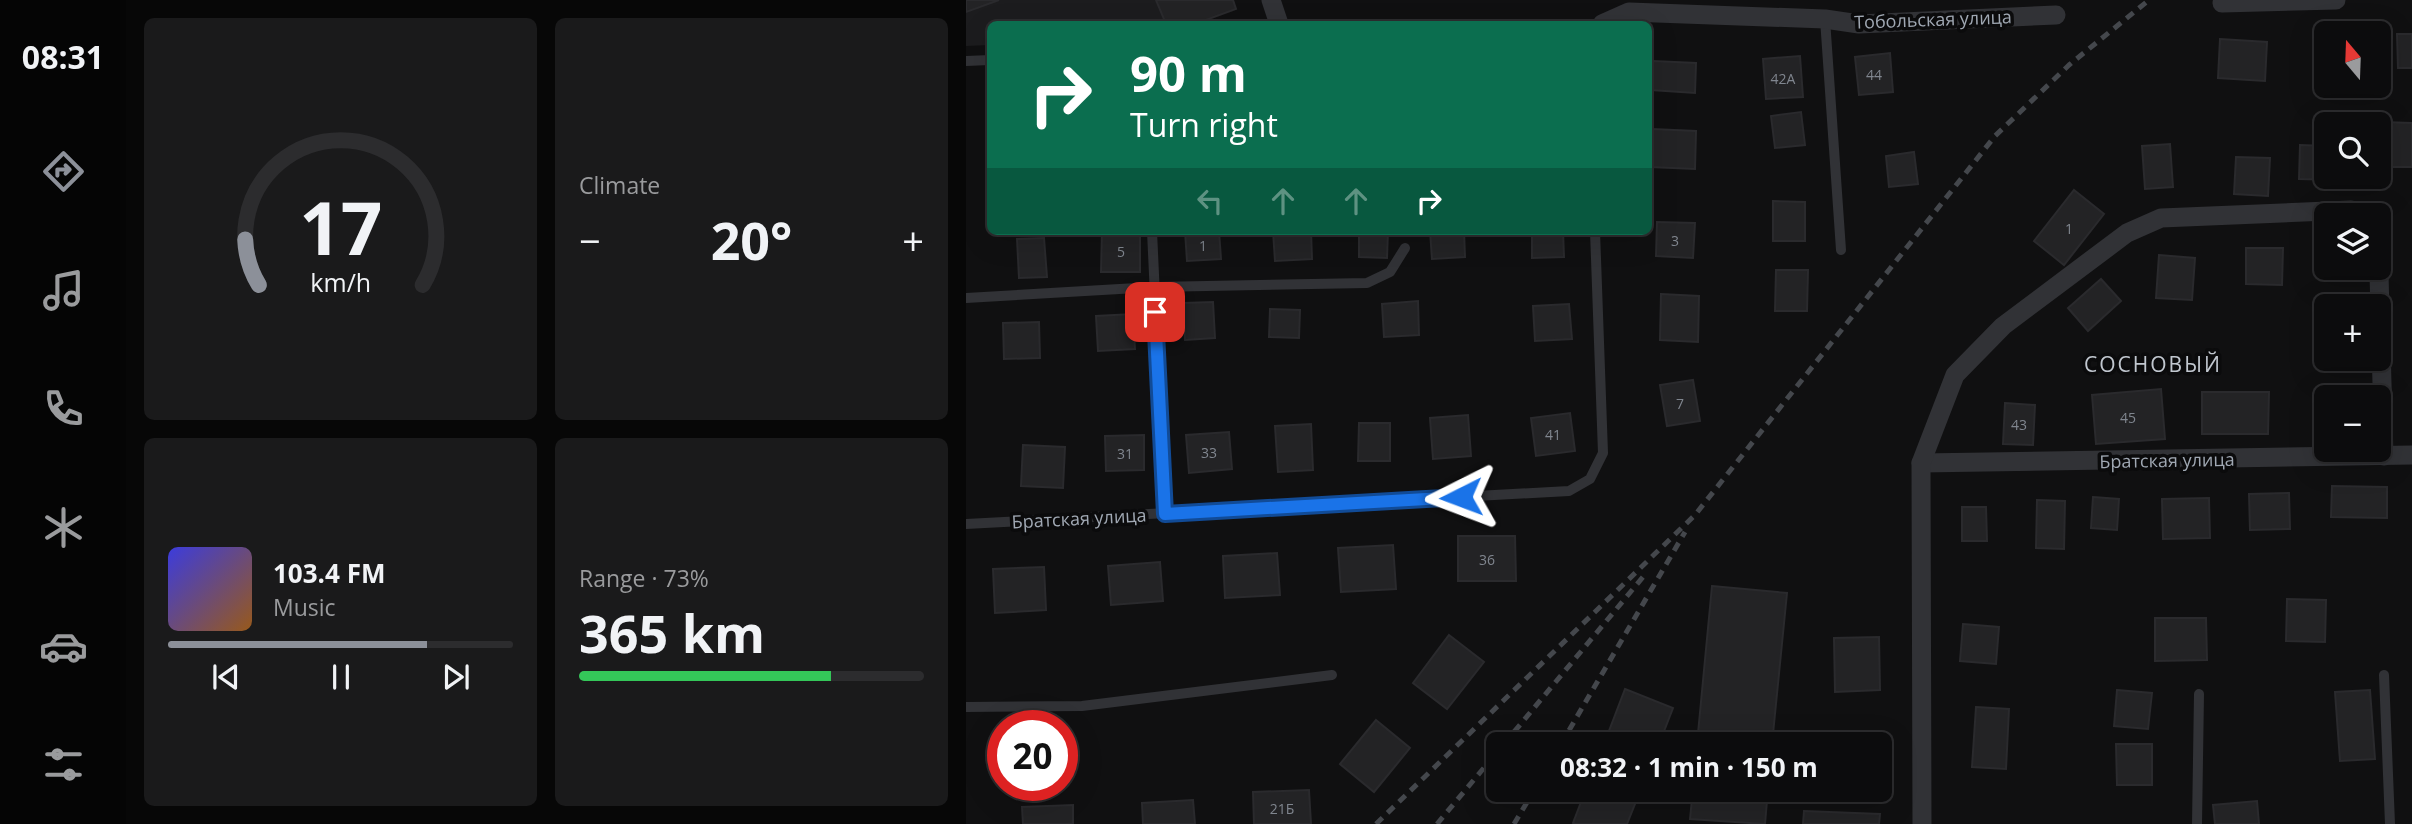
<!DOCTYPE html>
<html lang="en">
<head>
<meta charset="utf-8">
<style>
	:root { --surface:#0c0c0d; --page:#1a1a1b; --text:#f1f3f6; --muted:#9a9b9d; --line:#2c2c2e; --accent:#8c9099 }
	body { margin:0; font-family:"Open Sans",sans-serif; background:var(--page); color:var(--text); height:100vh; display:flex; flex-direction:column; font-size:26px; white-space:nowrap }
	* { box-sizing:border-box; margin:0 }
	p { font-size:23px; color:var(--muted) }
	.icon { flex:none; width:38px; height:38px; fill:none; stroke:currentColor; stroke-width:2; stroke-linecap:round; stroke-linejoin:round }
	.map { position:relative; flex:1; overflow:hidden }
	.drawer { display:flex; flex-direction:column; gap:18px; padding:18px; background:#070707; width:840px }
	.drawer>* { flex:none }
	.guide { position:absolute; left:21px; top:21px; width:665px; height:214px; border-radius:10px; box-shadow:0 7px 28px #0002,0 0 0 2px var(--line); background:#0b6e4f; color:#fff; overflow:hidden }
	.needle { width:46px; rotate:341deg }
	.tools { position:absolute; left:1348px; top:21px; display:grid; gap:14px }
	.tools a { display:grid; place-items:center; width:77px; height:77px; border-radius:10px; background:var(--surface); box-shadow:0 7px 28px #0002,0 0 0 2px var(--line); font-size:35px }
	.speed { position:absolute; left:21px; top:710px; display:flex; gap:14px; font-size:35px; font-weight:700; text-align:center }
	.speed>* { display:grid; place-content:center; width:91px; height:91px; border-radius:50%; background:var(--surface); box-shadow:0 7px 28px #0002,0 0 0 2px var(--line); line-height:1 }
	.speed .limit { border:10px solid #d22; background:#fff; color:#111 }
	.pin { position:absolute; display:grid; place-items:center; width:60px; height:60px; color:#fff; margin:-30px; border-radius:14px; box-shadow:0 4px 10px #0006 }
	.me { position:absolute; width:77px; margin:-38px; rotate:267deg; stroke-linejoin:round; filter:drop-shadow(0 0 5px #0008) }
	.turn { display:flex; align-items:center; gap:24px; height:147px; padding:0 28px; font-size:32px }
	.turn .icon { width:91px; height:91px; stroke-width:2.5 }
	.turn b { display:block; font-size:49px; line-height:60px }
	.lanes { display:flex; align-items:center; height:66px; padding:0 28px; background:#0003; justify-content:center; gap:35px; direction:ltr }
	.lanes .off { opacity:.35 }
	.big { font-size:52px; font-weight:700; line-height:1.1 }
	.drawer .tile { flex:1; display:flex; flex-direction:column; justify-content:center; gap:10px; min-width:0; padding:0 24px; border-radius:10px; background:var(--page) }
	.drawer .dial { align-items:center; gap:0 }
	.dial svg { height:182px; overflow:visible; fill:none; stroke:var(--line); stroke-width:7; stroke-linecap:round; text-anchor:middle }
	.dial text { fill:var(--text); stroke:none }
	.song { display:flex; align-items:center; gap:21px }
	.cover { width:84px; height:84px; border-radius:10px; background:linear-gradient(135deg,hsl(240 70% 55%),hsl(30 70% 35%)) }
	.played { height:7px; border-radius:4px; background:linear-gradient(90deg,var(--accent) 75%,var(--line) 75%) }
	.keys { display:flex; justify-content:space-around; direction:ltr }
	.heat { display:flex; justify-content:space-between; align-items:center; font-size:38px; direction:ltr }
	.charge { height:10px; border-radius:5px; background:linear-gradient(90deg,#34c759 73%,var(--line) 0) }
	.drawer .tiles { flex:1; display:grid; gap:18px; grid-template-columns:repeat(2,1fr) }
	.trip { position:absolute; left:520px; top:732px; width:406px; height:70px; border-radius:10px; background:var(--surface); box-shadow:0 7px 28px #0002,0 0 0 2px var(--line); font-weight:700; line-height:70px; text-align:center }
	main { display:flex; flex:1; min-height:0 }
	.dock { display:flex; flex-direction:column; width:126px; justify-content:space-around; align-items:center; background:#050505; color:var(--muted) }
	.dock .icon { width:49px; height:49px }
	.dock .current { color:var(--accent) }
	.dock b { font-size:32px; color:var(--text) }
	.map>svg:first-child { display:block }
</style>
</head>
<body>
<main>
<nav class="dock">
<b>08:31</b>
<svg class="icon current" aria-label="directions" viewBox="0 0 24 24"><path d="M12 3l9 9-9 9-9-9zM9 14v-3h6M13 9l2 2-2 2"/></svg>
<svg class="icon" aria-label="music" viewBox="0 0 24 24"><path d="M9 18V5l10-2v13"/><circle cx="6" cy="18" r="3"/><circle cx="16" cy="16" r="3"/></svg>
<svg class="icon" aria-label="phone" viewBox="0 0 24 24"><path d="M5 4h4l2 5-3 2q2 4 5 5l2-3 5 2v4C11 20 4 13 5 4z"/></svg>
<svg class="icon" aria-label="climate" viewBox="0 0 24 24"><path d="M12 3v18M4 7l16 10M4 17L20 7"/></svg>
<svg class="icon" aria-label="car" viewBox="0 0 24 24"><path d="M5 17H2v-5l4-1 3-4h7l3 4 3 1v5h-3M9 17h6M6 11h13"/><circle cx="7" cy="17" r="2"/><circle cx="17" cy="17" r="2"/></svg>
<svg class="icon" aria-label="filters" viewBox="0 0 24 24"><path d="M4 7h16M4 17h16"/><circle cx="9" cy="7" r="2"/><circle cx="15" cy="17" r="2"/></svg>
</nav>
<section class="drawer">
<div class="tiles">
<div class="tile dial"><svg viewBox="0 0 100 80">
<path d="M14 69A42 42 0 1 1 86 69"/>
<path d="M14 69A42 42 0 0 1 8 49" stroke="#8c9099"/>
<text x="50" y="56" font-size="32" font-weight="700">17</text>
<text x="50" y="72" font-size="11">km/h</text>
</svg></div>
<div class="tile"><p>Climate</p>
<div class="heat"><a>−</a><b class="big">20°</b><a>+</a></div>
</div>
<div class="tile">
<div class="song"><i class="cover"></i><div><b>103.4 FM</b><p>Music</p></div></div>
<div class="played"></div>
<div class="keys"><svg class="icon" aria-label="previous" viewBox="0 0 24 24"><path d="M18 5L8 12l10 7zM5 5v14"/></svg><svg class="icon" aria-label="pause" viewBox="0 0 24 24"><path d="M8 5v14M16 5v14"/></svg><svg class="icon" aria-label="next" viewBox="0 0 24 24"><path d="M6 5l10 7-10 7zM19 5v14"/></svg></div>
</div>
<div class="tile"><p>Range · 73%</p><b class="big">365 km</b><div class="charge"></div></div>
</div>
</section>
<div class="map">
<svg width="1446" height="824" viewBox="0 0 1446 824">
	<rect width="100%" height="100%" fill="#101011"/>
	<!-- built -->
	<polygon fill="#1c1c1e" points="0,0 267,0 270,9 229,24 24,24 24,45 0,46"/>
	<!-- building -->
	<g fill="#232325" stroke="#2a2a2d" stroke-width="2">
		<polygon points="0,0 33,0 0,12"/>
		<polygon points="190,0 267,0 270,9 229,24 200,24"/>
		<polygon points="1431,34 1446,34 1446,68 1432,68"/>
		<polygon points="1254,39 1301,42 1299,81 1252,78"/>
		<polygon points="924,53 927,92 893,95 889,57"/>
		<polygon points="834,56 837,97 800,99 797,59"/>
		<polygon points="687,61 730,63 729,93 685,90"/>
		<polygon points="835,112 839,145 809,148 805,116"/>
		<polygon points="1417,122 1446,123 1446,167 1416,167"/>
		<polygon points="686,129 730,131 729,169 684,167"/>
		<polygon points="1204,144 1207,187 1179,189 1176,146"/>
		<polygon points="1334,145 1360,146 1360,177 1373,177 1373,180 1333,179"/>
		<polygon points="948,152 952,184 923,187 920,156"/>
		<polygon points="1270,157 1304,158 1302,196 1268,194"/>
		<polygon points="1108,190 1138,214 1098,265 1068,241"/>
		<polygon points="807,201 839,202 839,241 807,241"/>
		<polygon points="691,222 729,223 727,258 690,256"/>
		<polygon points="136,231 174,231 174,272 135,272"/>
		<polygon points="219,231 253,231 255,259 221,261"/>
		<polygon points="307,231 345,231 346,259 309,261"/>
		<polygon points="393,231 422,231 421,258 393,257"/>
		<polygon points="464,231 498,231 499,257 466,259"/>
		<polygon points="566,231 597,231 598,257 566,258"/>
		<polygon points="78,238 81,277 53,278 51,239"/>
		<polygon points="1280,248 1317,248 1316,285 1280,284"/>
		<polygon points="1193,255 1229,258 1226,300 1190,298"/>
		<polygon points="1361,268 1393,268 1392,277 1361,276"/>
		<polygon points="810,270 842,270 841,311 809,311"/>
		<polygon points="1135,279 1155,301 1122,331 1102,308"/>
		<polygon points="695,294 733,296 732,342 694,340"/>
		<polygon points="452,301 453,335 418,337 416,304"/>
		<polygon points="247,302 249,338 219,340 217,303"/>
		<polygon points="603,304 606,339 569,341 567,306"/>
		<polygon points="304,309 334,310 333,338 303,337"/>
		<polygon points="167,314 169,349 132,351 130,316"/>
		<polygon points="73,322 74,358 38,359 37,323"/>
		<polygon points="727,380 734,421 701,426 694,385"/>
		<polygon points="1195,389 1199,439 1130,444 1126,395"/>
		<polygon points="1236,392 1303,392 1302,434 1236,434"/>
		<polygon points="1406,393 1406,397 1360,397 1360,436 1350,436 1348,395"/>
		<polygon points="1039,403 1069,405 1067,445 1037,444"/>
		<polygon points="604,413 609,451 570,456 565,418"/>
		<polygon points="502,415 505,456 467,459 464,418"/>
		<polygon points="393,423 424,423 424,461 392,461"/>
		<polygon points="345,424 347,470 312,472 309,426"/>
		<polygon points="263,432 266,469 223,473 220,435"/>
		<polygon points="178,435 178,470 140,471 139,436"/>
		<polygon points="57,445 99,447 97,488 55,486"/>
		<polygon points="1366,486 1421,487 1421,518 1365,517"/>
		<polygon points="1323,493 1324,529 1284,530 1283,494"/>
		<polygon points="1127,497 1153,499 1151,530 1125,528"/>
		<polygon points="1243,498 1244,538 1197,539 1196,499"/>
		<polygon points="1071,500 1099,501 1098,549 1070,548"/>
		<polygon points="996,507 1020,507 1021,541 996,541"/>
		<polygon points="492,536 549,536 550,581 492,581"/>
		<polygon points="427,545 430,589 375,592 372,548"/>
		<polygon points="311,553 314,595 259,598 257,556"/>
		<polygon points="194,562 197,601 145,605 142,566"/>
		<polygon points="78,567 80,610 29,613 27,569"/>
		<polygon points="746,586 821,593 806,744 731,744"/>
		<polygon points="1321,599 1360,600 1359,642 1320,641"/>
		<polygon points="1189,618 1240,618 1241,660 1189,661"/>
		<polygon points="997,624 1033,627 1030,664 994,661"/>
		<polygon points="483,635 518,662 481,709 447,683"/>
		<polygon points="913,637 914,690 869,692 868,638"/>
		<polygon points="659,689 707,708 693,744 638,744"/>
		<polygon points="1151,690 1186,693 1182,729 1148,726"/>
		<polygon points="1404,690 1409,759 1374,761 1369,692"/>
		<polygon points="1010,707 1043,709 1040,769 1006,767"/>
		<polygon points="410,720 444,748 408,792 374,764"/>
		<polygon points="1150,744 1186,744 1186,785 1151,785"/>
		<polygon points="620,789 675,789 661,824 609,824 607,823"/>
		<polygon points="727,789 802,789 799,824 724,819"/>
		<polygon points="343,790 345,824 288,824 287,792"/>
		<polygon points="227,800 229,824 177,824 176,803"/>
		<polygon points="1291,801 1293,824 1249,824 1247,805"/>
		<polygon points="107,805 107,824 57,824 56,807"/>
		<polygon points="838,811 914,814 913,824 837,824"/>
	</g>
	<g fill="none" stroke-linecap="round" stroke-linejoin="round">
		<!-- service -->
		<g stroke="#313236" stroke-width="10">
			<polyline points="859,19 875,250"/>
			<polyline points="0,61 24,60"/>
			<polyline points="186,231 199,514"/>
			<polyline points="0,298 188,287 401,283 424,272 439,248"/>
			<polyline points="0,524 603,491 624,479 637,453 629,231"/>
			<polyline points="1418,675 1424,824"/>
			<polyline points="0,707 116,706 366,675"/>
			<polyline points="1231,824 1233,694"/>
		</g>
		<!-- minor -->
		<g stroke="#313236" stroke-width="19">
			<polyline points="305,0 313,24"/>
			<polyline points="1256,3 1370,0"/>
			<polyline points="636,24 663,12 859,19 893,24 1090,15"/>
			<polyline points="1412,238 1418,456"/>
			<polyline points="955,463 1446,455"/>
			<polyline points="956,824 955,463 989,375 1037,326 1161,233 1195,218 1385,210 1396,215"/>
		</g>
		<!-- rail -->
		<g stroke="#44474c" stroke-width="5" stroke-dasharray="9 7" stroke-linecap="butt">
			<polyline points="538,744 677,577"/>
			<polyline points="595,744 719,532"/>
			<polyline points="410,824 729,515 1029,136 1103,65 1183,0"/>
			<polyline points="471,824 532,751"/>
			<polyline points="548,824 569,789"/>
		</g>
	</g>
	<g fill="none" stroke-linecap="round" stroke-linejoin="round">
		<!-- route casing -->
		<g stroke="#114b97" stroke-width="18">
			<polyline id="route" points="189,312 199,514 495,497"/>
		</g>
		<!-- route -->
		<use href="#route" stroke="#1a73e8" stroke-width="12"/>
	</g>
	<g text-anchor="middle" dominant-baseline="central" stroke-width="7" stroke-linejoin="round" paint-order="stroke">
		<!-- number labels -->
		<g font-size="14" fill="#80868f">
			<text x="908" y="74">44</text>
			<text x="817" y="78">42А</text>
			<text x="1103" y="228">1</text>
			<text x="709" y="240">3</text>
			<text x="237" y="245">1</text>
			<text x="155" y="251">5</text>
			<text x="714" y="403">7</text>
			<text x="1162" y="417">45</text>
			<text x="1053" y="424">43</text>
			<text x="587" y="434">41</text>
			<text x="243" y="452">33</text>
			<text x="159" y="453">31</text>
			<text x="521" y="559">36</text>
			<text x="316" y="808">21Б</text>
		</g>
		<!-- street labels -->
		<g font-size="18" fill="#a0a8b3" stroke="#0b0b0c">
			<text transform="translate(967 19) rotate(-2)">Тобольская улица</text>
			<text transform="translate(1201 460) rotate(-1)">Братская улица</text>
			<text transform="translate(113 518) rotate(-3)">Братская улица</text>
		</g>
		<!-- quarter labels -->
		<g font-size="21" letter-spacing="2" fill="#c1c7cf" stroke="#0b0b0c">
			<text x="1187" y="364">СОСНОВЫЙ</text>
		</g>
	</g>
</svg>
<div class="tools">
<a><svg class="needle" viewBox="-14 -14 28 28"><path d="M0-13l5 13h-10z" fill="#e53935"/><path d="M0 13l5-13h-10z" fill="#9a9b9d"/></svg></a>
<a><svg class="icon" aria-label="search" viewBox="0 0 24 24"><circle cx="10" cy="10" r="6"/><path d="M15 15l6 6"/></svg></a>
<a><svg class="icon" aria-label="layers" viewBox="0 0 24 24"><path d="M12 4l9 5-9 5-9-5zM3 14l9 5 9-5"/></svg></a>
<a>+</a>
<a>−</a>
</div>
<div class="speed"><div class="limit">20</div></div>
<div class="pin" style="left:189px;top:312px;background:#d93025"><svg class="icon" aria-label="arrive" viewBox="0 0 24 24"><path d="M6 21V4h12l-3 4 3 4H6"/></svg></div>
<svg class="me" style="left:495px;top:497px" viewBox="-20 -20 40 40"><path d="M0-17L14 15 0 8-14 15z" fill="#1a73e8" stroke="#fff" stroke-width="4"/></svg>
<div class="trip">08:32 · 1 min · 150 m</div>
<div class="guide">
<div class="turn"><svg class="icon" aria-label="right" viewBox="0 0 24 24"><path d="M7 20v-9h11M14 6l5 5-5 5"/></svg><div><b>90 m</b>Turn right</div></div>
<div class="lanes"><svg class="icon off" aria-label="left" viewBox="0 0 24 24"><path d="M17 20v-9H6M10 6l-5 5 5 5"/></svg><svg class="icon off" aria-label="ahead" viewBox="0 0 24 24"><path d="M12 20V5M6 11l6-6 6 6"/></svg><svg class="icon off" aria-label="ahead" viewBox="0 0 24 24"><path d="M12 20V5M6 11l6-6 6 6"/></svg><svg class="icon" aria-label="right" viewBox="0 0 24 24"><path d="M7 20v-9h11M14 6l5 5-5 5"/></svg></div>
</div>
</div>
</main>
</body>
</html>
